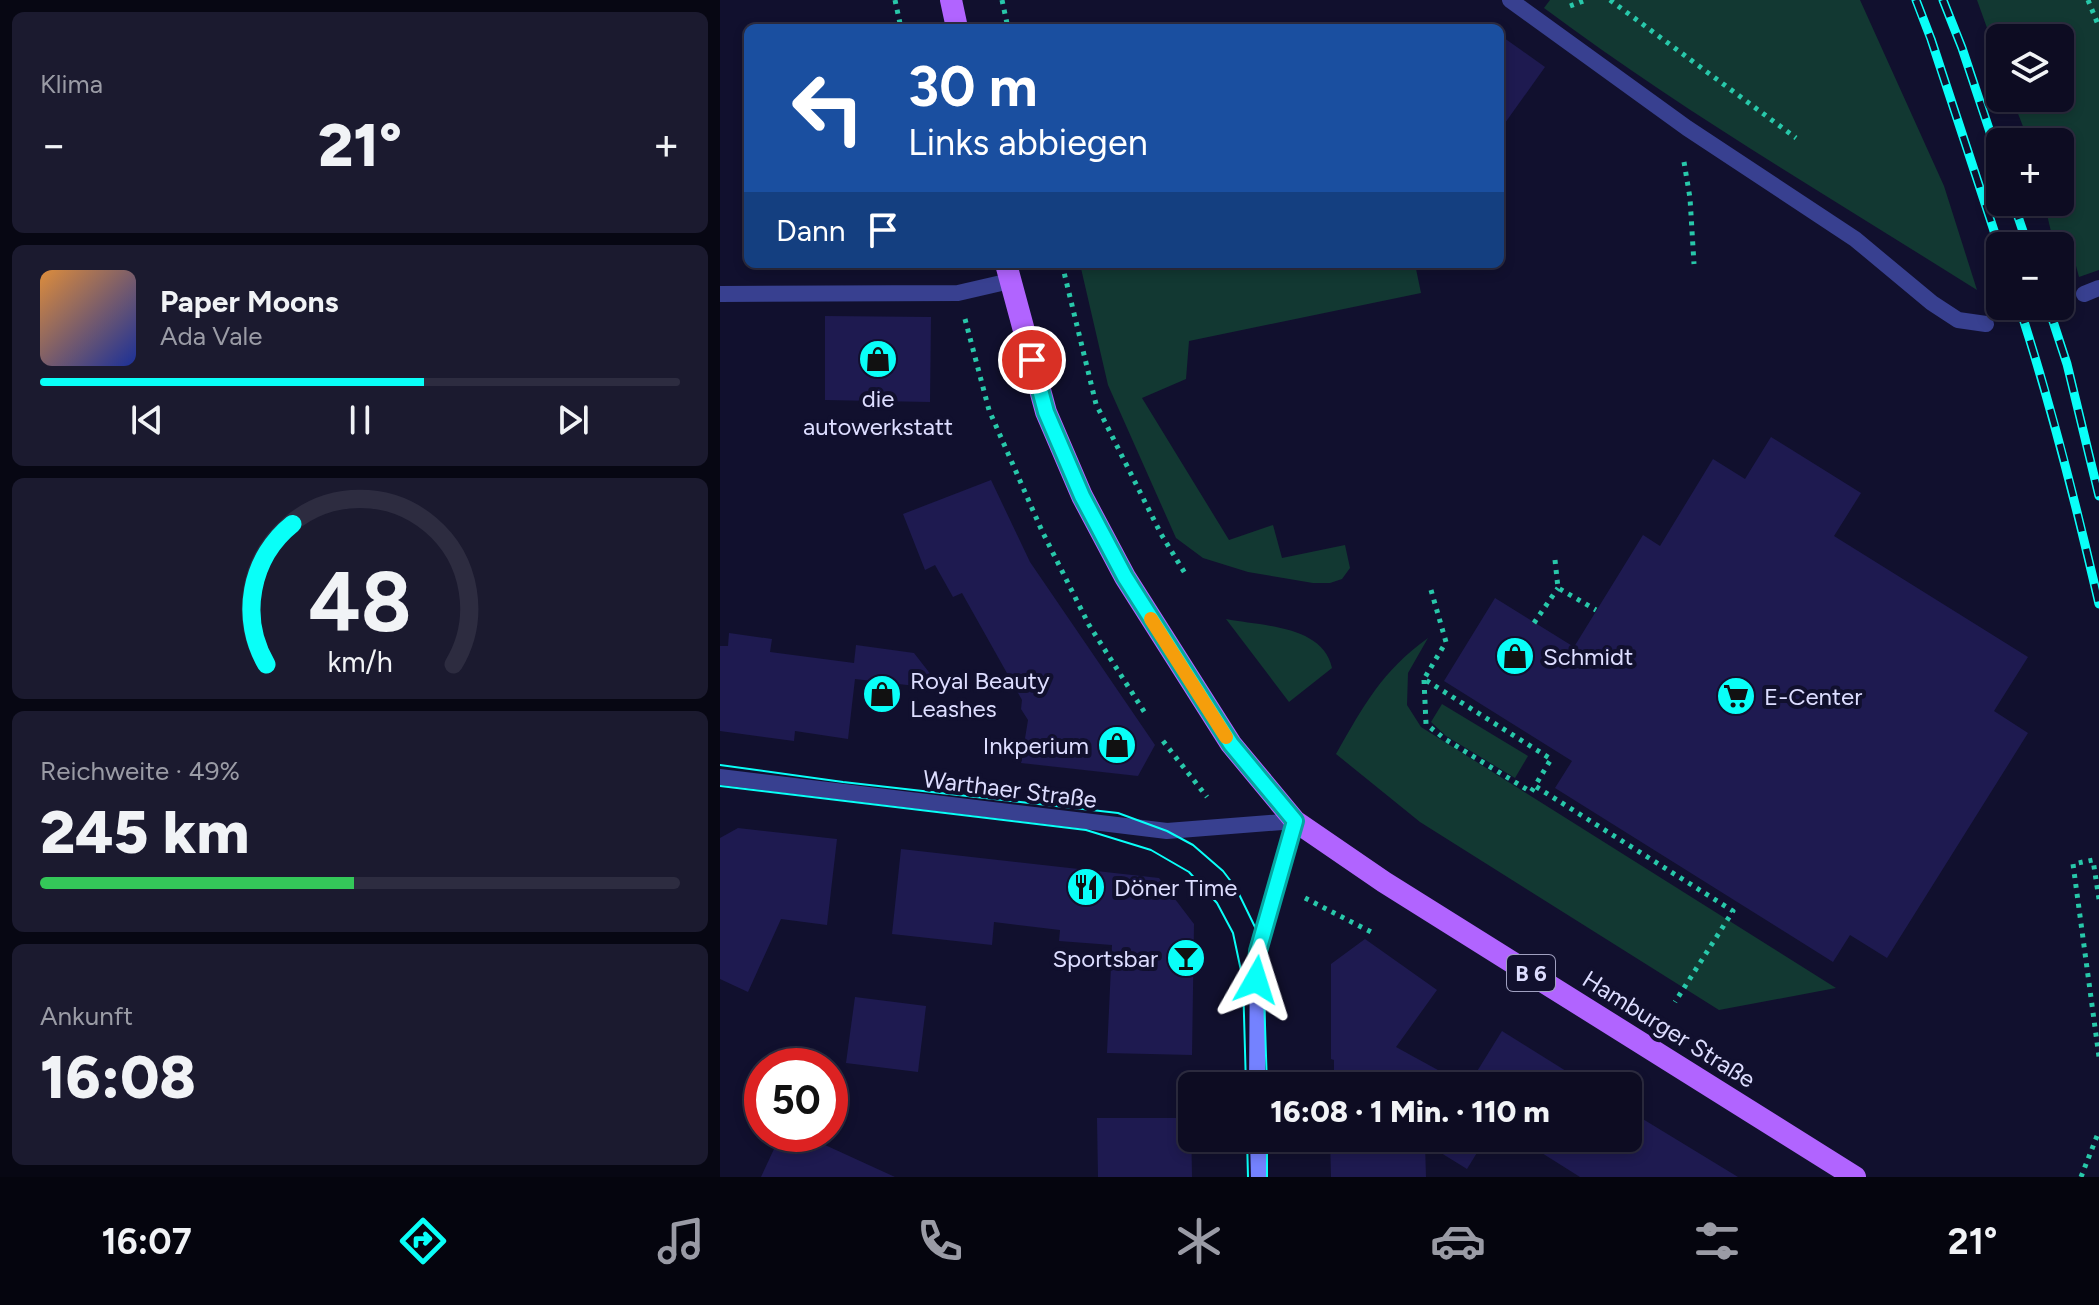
<!DOCTYPE html>
<html lang="de">
<head>
<meta charset="utf-8">
<style>
	:root { --surface:#0d0c22; --page:#1b1a2f; --text:#f1f3f6; --muted:#9a9ba5; --line:#2d2c40; --accent:#09fff8 }
	body { margin:0; font-family:Figtree,sans-serif; background:var(--page); color:var(--text); height:100vh; display:flex; flex-direction:column; font-size:30px; white-space:nowrap }
	* { box-sizing:border-box; margin:0 }
	p { font-size:26px; color:var(--muted) }
	.icon { flex:none; width:44px; height:44px; fill:none; stroke:currentColor; stroke-width:2; stroke-linecap:round; stroke-linejoin:round }
	.map { position:relative; flex:1; overflow:hidden }
	.sheet { display:flex; flex-direction:column; gap:12px; padding:12px; background:#070713; width:720px }
	.sheet>* { flex:none }
	.guide { position:absolute; left:24px; top:24px; width:760px; height:244px; border-radius:12px; box-shadow:0 4px 12px #0003,0 0 0 2px var(--line); background:#1a4fa0; color:#fff; overflow:hidden }
	.buttons { position:absolute; left:1266px; top:24px; display:grid; gap:16px }
	.buttons a { display:grid; place-items:center; width:88px; height:88px; border-radius:12px; background:var(--surface); box-shadow:0 4px 12px #0003,0 0 0 2px var(--line); font-size:40px }
	.speed { position:absolute; left:24px; top:1048px; display:flex; gap:16px; font-size:40px; font-weight:700; text-align:center }
	.speed>* { display:grid; place-content:center; width:104px; height:104px; border-radius:50%; background:var(--surface); box-shadow:0 4px 12px #0003,0 0 0 2px var(--line); line-height:1 }
	.speed .limit { border:12px solid #d22; background:#fff; color:#111 }
	.pin { position:absolute; display:grid; place-items:center; width:68px; height:68px; color:#fff; margin:-34px; border:4px solid #fff; border-radius:50%; box-shadow:0 2px 8px #0007 }
	.me { position:absolute; width:88px; margin:-44px; rotate:6deg; stroke-linejoin:round; filter:drop-shadow(0 0 6px #0008) }
	.turn { display:flex; align-items:center; gap:28px; height:168px; padding:0 32px; font-size:36px }
	.turn .icon { width:104px; height:104px; stroke-width:2.5 }
	.turn b { display:block; font-size:56px; line-height:68px }
	.then { display:flex; align-items:center; height:76px; padding:0 32px; background:#0003; gap:16px; font-size:30px }
	.big { font-size:60px; font-weight:800; line-height:1.1 }
	.sheet .card { flex:1; display:flex; flex-direction:column; justify-content:center; gap:12px; min-width:0; padding:0 28px; border-radius:12px; background:var(--page) }
	.sheet .dial { align-items:center; gap:0 }
	.dial svg { height:208px; overflow:visible; fill:none; stroke:var(--line); stroke-width:7; stroke-linecap:round; text-anchor:middle }
	.dial text { fill:var(--text); stroke:none }
	.song { display:flex; align-items:center; gap:24px }
	.cover { width:96px; height:96px; border-radius:12px; background:linear-gradient(135deg,hsl(30 70% 55%),hsl(230 70% 35%)) }
	.played { height:8px; border-radius:4px; background:linear-gradient(90deg,var(--accent) 60%,var(--line) 60%) }
	.keys { display:flex; justify-content:space-around; direction:ltr }
	.heat { display:flex; justify-content:space-between; align-items:center; font-size:44px; direction:ltr }
	.charge { height:12px; border-radius:6px; background:linear-gradient(90deg,#34c759 49%,var(--line) 0) }
	.trip { position:absolute; left:458px; top:1072px; width:464px; height:80px; border-radius:12px; background:var(--surface); box-shadow:0 4px 12px #0003,0 0 0 2px var(--line); font-weight:800; line-height:80px; text-align:center }
	.tab-bar { display:flex; height:128px; justify-content:space-around; align-items:center; background:#05050e; color:var(--muted) }
	.tab-bar .icon { width:56px; height:56px }
	.tab-bar .active { color:var(--accent) }
	.tab-bar b { font-size:36px; color:var(--text) }
	main { display:flex; flex:1; min-height:0 }
	.map>svg:first-child { display:block }
</style>
</head>
<body>
<main>
<section class="sheet">
<div class="card"><p>Klima</p>
<div class="heat"><a>−</a><b class="big">21°</b><a>+</a></div>
</div>
<div class="card">
<div class="song"><i class="cover"></i><div><b>Paper Moons</b><p>Ada Vale</p></div></div>
<div class="played"></div>
<div class="keys"><svg class="icon" aria-label="previous" viewBox="0 0 24 24"><path d="M18 5L8 12l10 7zM5 5v14"/></svg><svg class="icon" aria-label="pause" viewBox="0 0 24 24"><path d="M8 5v14M16 5v14"/></svg><svg class="icon" aria-label="next" viewBox="0 0 24 24"><path d="M6 5l10 7-10 7zM19 5v14"/></svg></div>
</div>
<div class="card dial"><svg viewBox="0 0 100 80">
<path d="M14 69A42 42 0 1 1 86 69"/>
<path d="M14 69A42 42 0 0 1 24 15" stroke="#09fff8"/>
<text x="50" y="56" font-size="32" font-weight="700">48</text>
<text x="50" y="72" font-size="11">km/h</text>
</svg></div>
<div class="card"><p>Reichweite · 49%</p><b class="big">245 km</b><div class="charge"></div></div>
<div class="card"><p>Ankunft</p><b class="big">16:08</b></div>
</section>
<div class="map">
<svg width="1379" height="1177" viewBox="0 0 1379 1177">
	<rect width="100%" height="100%" fill="#11102e"/>
	<!-- green -->
	<g fill="#123832">
		<path d="M 830,0 L 1140,0 L 1224,186 L 1257,290 C 1111,198 962,111 824,8 Z"/>
		<polygon points="1257,0 1379,0 1379,270 1359,277 1348,236 1333,240 1324,202 1340,202 1340,142 1309,142 1292,98 1340,98 1340,38 1280,38 1280,64"/>
		<polygon points="360,264 695,264 701,293 469,341 466,379 422,398 509,540 553,525 562,558 625,545 630,568 622,579 610,583 593,583 528,572 483,558 456,538 388,385"/>
		<path d="M 506,619 C 541,626 603,625 612,668 L 569,702 Z"/>
		<path d="M 708,638 L 688,673 L 687,705 L 701,727 L 1116,988 L 999,1010 L 700,822 L 616,754 C 644,705 662,671 708,638 Z"/>
		<polygon points="722,704 808,756 795,778 726,736 711,722"/>
	</g>
	<!-- building -->
	<g fill="#1e1a50">
		<polygon points="780,35 825,67 780,130"/>
		<polygon points="105,316 211,317 210,402 105,400"/>
		<polygon points="1051,437 1141,493 1114,536 1308,657 1274,711 1308,733 1167,958 1130,935 1113,962 835,788 852,761 724,681 775,598 854,647 923,535 940,546 993,459 1025,479"/>
		<polygon points="271,480 310,562 435,745 418,776 301,763 308,720 301,709 302,700 242,593 233,597 215,565 205,570 183,514"/>
		<polygon points="9,633 52,639 50,652 134,663 136,645 194,653 222,689 135,679 128,739 75,731 74,741 0,731 0,646 8,646"/>
		<polygon points="18,828 117,839 107,925 61,919 28,992 0,979 0,838"/>
		<polygon points="181,849 439,878 474,924 472,1055 387,1053 392,945 339,941 340,930 274,922 272,945 172,934"/>
		<polygon points="645,939 717,990 676,1047 747,1086 614,1086 614,1060 611,1059 611,964"/>
		<polygon points="135,997 206,1006 198,1072 126,1063"/>
		<polygon points="782,1031 870,1086 748,1086"/>
		<polygon points="908,1110 1018,1177 860,1177 803,1141 796,1151 776,1138 908,1138"/>
		<polygon points="377,1118 471,1118 472,1177 378,1177"/>
		<polygon points="61,1134 81,1134 175,1177 41,1177"/>
		<polygon points="610,1138 766,1138 747,1169 705,1143 706,1177 611,1177"/>
	</g>
	<g fill="none" stroke-linecap="round" stroke-linejoin="round">
		<!-- path -->
		<g stroke="#28c8aa" stroke-width="5" stroke-dasharray="4 6" stroke-linecap="butt">
			<polyline points="175,0 181,28"/>
			<polyline points="282,0 288,28"/>
			<polyline points="890,0 1076,138"/>
			<polyline points="1368,0 1379,27"/>
			<polyline points="850,6 866,0"/>
			<polyline points="964,162 970,198 974,264"/>
			<polyline points="342,264 376,404 441,534 466,575"/>
			<polyline points="245,319 269,410 322,531 369,625 425,713"/>
			<polyline points="835,560 838,588 876,610"/>
			<polyline points="711,590 726,642 704,679 831,759 815,786 1013,911 955,1002"/>
			<polyline points="814,623 838,588"/>
			<polyline points="704,680 706,724 725,739 811,792 815,786"/>
			<polyline points="443,741 487,797"/>
			<polyline points="585,898 655,934"/>
			<polyline points="1379,899 1373,860 1353,864 1379,1057"/>
			<polyline points="1361,1177 1379,1131"/>
		</g>
		<!-- service -->
		<g stroke="#384090" stroke-width="16">
			<polyline points="790,0 967,128 1135,239 1212,303 1238,320 1266,324"/>
			<polyline points="1364,294 1379,288"/>
		</g>
		<!-- minor -->
		<polyline stroke="#384090" stroke-width="16" points="0,294 238,293 290,281"/>
		<!-- tertiary -->
		<polyline stroke="#384090" stroke-width="16" points="0,777 447,831 575,821"/>
		<!-- secondary -->
		<g stroke="#7482ff" stroke-width="16">
			<polyline points="537,1086 538,951 575,821"/>
			<polyline points="538,1138 539,1177"/>
		</g>
		<!-- primary -->
		<g stroke="#b164ff" stroke-width="22">
			<polyline points="231,0 237,28"/>
			<polyline points="286,264 326,412 362,496 405,577 511,744 575,821 664,882 1135,1177"/>
		</g>
		<!-- tram -->
		<g stroke="#09fff8" stroke-width="2">
			<polyline points="0,765 123,782 398,813 447,831 473,845 503,871 516,888 535,927 543,964 547,1086"/>
			<polyline points="0,786 366,830 431,850 469,872 497,903 513,933 523,980 526,1086"/>
			<polyline points="527,1138 528,1177"/>
			<polyline points="547,1138 547,1177"/>
		</g>
		<!-- rail casing -->
		<g stroke="#09fff8" stroke-width="9">
			<g id="rail">
				<polyline points="1196,0 1211,39 1280,249"/>
				<polyline points="1223,0 1242,48 1280,162"/>
				<polyline points="1293,202 1308,246"/>
				<path d="M 1299,306 C 1331,404 1356,504 1379,604"/>
				<polyline points="1328,306 1347,364 1379,496"/>
			</g>
		</g>
		<!-- rail -->
		<use href="#rail" stroke="#11102e" stroke-width="6" stroke-dasharray="18" stroke-linecap="butt"/>
	</g>
	<g fill="none" stroke-linecap="round" stroke-linejoin="round">
		<!-- route casing -->
		<g stroke="#06a6a1" stroke-width="20">
			<polyline id="route" points="312,360 326,412 362,496 405,577 511,744 575,821 538,951 536,980"/>
		</g>
		<!-- route -->
		<use href="#route" stroke="#09fff8" stroke-width="14"/>
		<!-- slow -->
		<polyline stroke="#f59e0b" stroke-width="14" points="431,619 506,737"/>
	</g>
	<!-- icons -->
	<defs>
		<g id="shop-disc" transform="scale(2)"><circle r="9.5" fill="#09fff8" stroke="#11102e"/><path d="M-5-2.5h2.3a2.7 3.5 0 0 1 5.4 0H5L5.5 6h-11ZM-1.5-2.5h3a1.5 2.3 0 0 0-3 0Z" fill="#111"/></g>
		<g id="supermarket-disc" transform="scale(2)"><circle r="9.5" fill="#09fff8" stroke="#11102e"/><path d="M-6-5.5h2.5l.6 2H6L4.5 2H-2.5L-4.4-4H-6ZM-1.5 3.2a1.3 1.3 0 1 0 .1 0ZM3 3.2a1.3 1.3 0 1 0 .1 0Z" fill="#111"/></g>
		<g id="restaurant-disc" transform="scale(2)"><circle r="9.5" fill="#09fff8" stroke="#11102e"/><path d="M-5-6h1v4h1v-4h1v4h1v-4h1v5L-1.5 .5V6h-2V.5L-5-1ZM5-6V6H3V1.5H1.5Q1.5-4 5-6Z" fill="#111"/></g>
		<g id="bar-disc" transform="scale(2)"><circle r="9.5" fill="#09fff8" stroke="#11102e"/><path d="M-6-5H6L.8 .8V4.5H3.5V6h-7V4.5H-.8V.8Z" fill="#111"/></g>
	</defs>
	<g fill-rule="evenodd">
		<use href="#shop-disc" x="158" y="359"/>
		<use href="#shop-disc" x="795" y="656"/>
		<use href="#shop-disc" x="162" y="694"/>
		<use href="#supermarket-disc" x="1016" y="696"/>
		<use href="#shop-disc" x="397" y="745"/>
		<use href="#restaurant-disc" x="366" y="887"/>
		<use href="#bar-disc" x="466" y="958"/>
	</g>
	<g text-anchor="middle" dominant-baseline="central" stroke-width="8" stroke-linejoin="round" paint-order="stroke">
		<!-- shield labels -->
		<rect fill="#11102e" stroke="#a0a0c0" stroke-width="2" x="787" y="955" width="48" height="36" rx="6"/>
		<g font-size="22" font-weight="bold" fill="#ddf">
			<text x="811" y="973">B 6</text>
		</g>
		<!-- poi labels -->
		<g font-size="24" fill="#ddf" stroke="#11102e" text-anchor="start">
			<text x="158" y="398" text-anchor="middle">die<tspan x="158" dy="28">autowerkstatt</tspan></text>
			<text x="823" y="656">Schmidt</text>
			<text x="190" y="680">Royal Beauty<tspan x="190" dy="28">Leashes</tspan></text>
			<text x="1044" y="696">E-Center</text>
			<text x="369" y="745" text-anchor="end">Inkperium</text>
			<text x="394" y="887">Döner Time</text>
			<text x="438" y="958" text-anchor="end">Sportsbar</text>
		</g>
		<!-- street labels -->
		<g font-size="24" fill="#ddf" stroke="#11102e">
			<text transform="translate(290 789) rotate(7)">Warthaer Straße</text>
			<text transform="translate(949 1029) rotate(32)">Hamburger Straße</text>
		</g>
	</g>
</svg>
<div class="buttons">
<a><svg class="icon" aria-label="layers" viewBox="0 0 24 24"><path d="M12 4l9 5-9 5-9-5zM3 14l9 5 9-5"/></svg></a>
<a>+</a>
<a>−</a>
</div>
<div class="speed"><div class="limit">50</div></div>
<div class="pin" style="left:312px;top:360px;background:#d93025"><svg class="icon" aria-label="arrive" viewBox="0 0 24 24"><path d="M6 21V4h12l-3 4 3 4H6"/></svg></div>
<svg class="me" style="left:536px;top:980px" viewBox="-20 -20 40 40"><path d="M0-17L14 15 0 8-14 15z" fill="#09fff8" stroke="#fff" stroke-width="4"/></svg>
<div class="trip">16:08 · 1 Min. · 110 m</div>
<div class="guide">
<div class="turn"><svg class="icon" aria-label="left" viewBox="0 0 24 24"><path d="M17 20v-9H6M10 6l-5 5 5 5"/></svg><div><b>30 m</b>Links abbiegen</div></div>
<div class="then">Dann<svg class="icon" aria-label="arrive" viewBox="0 0 24 24"><path d="M6 21V4h12l-3 4 3 4H6"/></svg></div>
</div>
</div>
</main>
<nav class="tab-bar">
<b>16:07</b>
<svg class="icon active" aria-label="directions" viewBox="0 0 24 24"><path d="M12 3l9 9-9 9-9-9zM9 14v-3h6M13 9l2 2-2 2"/></svg>
<svg class="icon" aria-label="music" viewBox="0 0 24 24"><path d="M9 18V5l10-2v13"/><circle cx="6" cy="18" r="3"/><circle cx="16" cy="16" r="3"/></svg>
<svg class="icon" aria-label="phone" viewBox="0 0 24 24"><path d="M5 4h4l2 5-3 2q2 4 5 5l2-3 5 2v4C11 20 4 13 5 4z"/></svg>
<svg class="icon" aria-label="climate" viewBox="0 0 24 24"><path d="M12 3v18M4 7l16 10M4 17L20 7"/></svg>
<svg class="icon" aria-label="car" viewBox="0 0 24 24"><path d="M5 17H2v-5l4-1 3-4h7l3 4 3 1v5h-3M9 17h6M6 11h13"/><circle cx="7" cy="17" r="2"/><circle cx="17" cy="17" r="2"/></svg>
<svg class="icon" aria-label="filters" viewBox="0 0 24 24"><path d="M4 7h16M4 17h16"/><circle cx="9" cy="7" r="2"/><circle cx="15" cy="17" r="2"/></svg>
<b>21°</b>
</nav>
</body>
</html>
